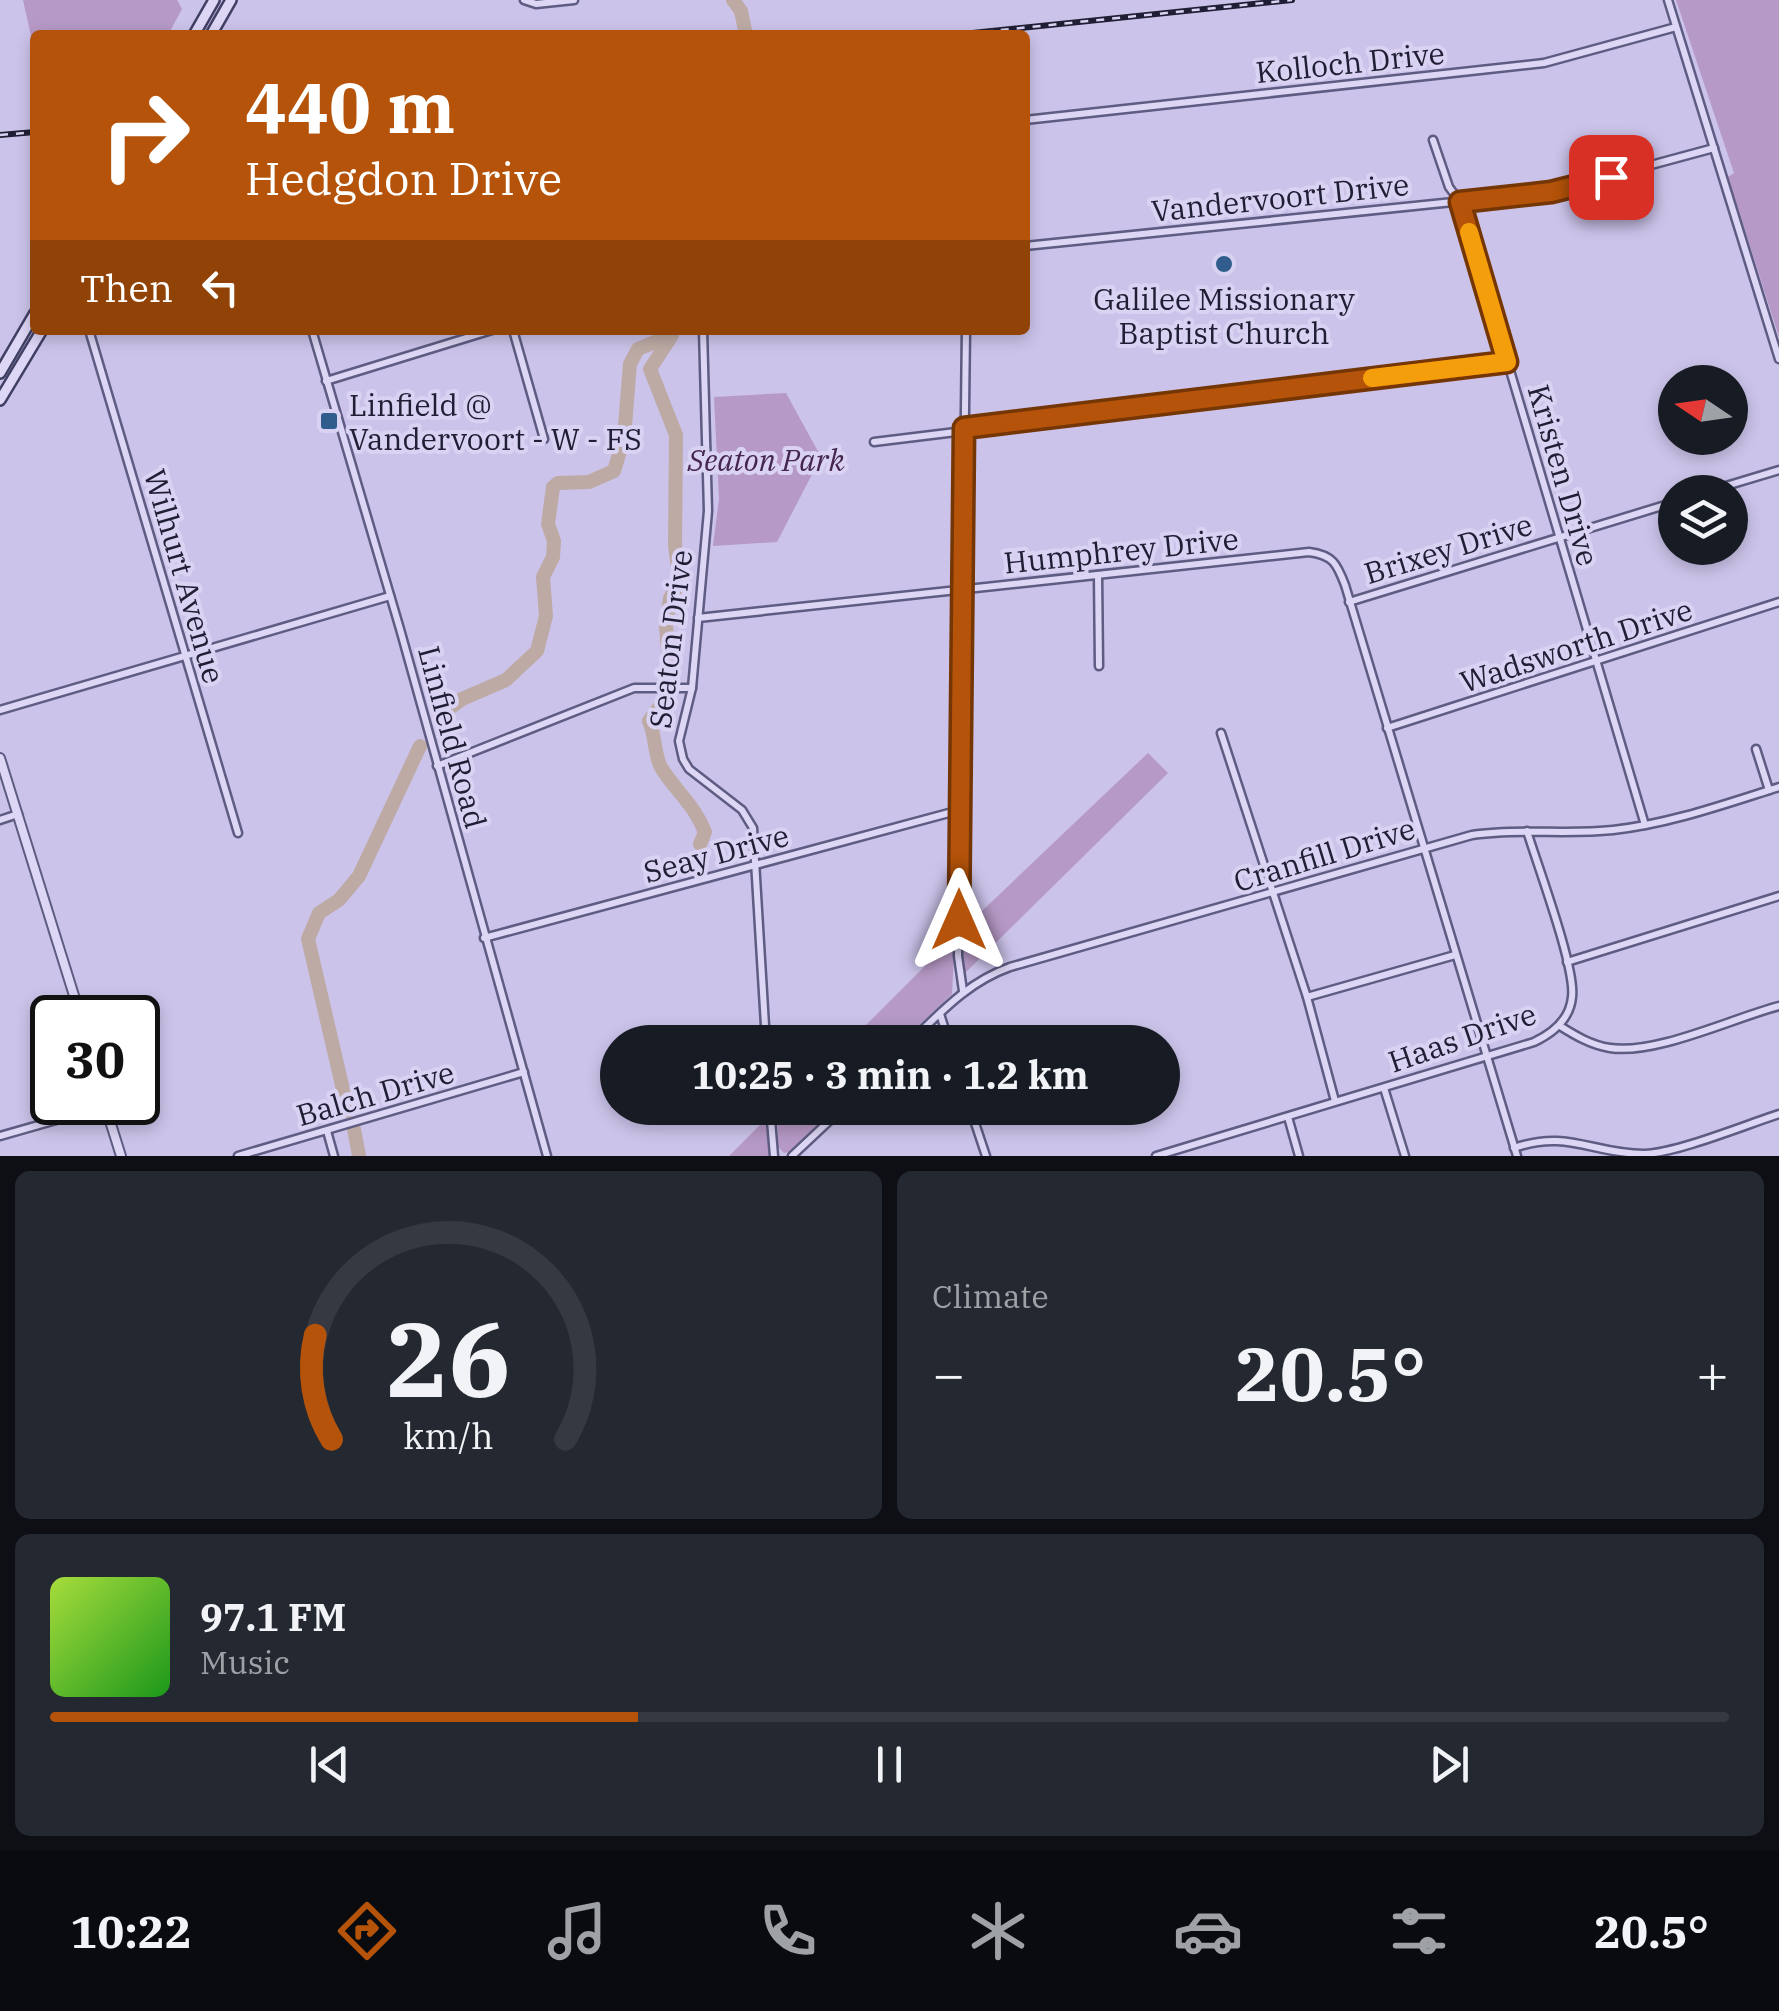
<!DOCTYPE html>
<html lang="en">
<head>
<meta charset="utf-8">
<style>
	:root { --surface:#171b24; --page:#242831; --text:#f1f3f6; --muted:#9ea1a6; --line:#363941; --accent:#b45309 }
	body { margin:0; font-family:"IBM Plex Serif",serif; background:var(--page); color:var(--text); height:100vh; display:flex; flex-direction:column; font-size:38px; white-space:nowrap }
	* { box-sizing:border-box; margin:0 }
	p { font-size:32px; color:var(--muted) }
	.icon { flex:none; width:55px; height:55px; fill:none; stroke:currentColor; stroke-width:2; stroke-linecap:round; stroke-linejoin:round }
	.map { position:relative; height:1156px; overflow:hidden }
	.side { display:flex; flex-direction:column; gap:15px; padding:15px; background:#0d0f14; flex:1 }
	.side>* { flex:none }
	.hud { position:absolute; left:30px; top:30px; width:1000px; height:305px; border-radius:10px; box-shadow:0 5px 15px #0003; background:#b45309; color:#fff; overflow:hidden }
	.needle { width:65px; rotate:283deg }
	.controls { position:absolute; left:1658px; top:365px; display:grid; gap:20px }
	.controls a { display:grid; place-items:center; width:90px; height:90px; border-radius:50%; background:var(--surface); box-shadow:0 5px 15px #0003; font-size:50px }
	.speed { position:absolute; left:30px; top:995px; display:flex; gap:20px; font-size:50px; font-weight:700; text-align:center }
	.speed>* { display:grid; place-content:center; width:130px; height:130px; border-radius:50%; background:var(--surface); box-shadow:0 5px 15px #0003; line-height:1 }
	.speed .limit { border:5px solid #111; border-radius:15px; background:#fff; color:#111 }
	.pin { position:absolute; display:grid; place-items:center; width:85px; height:85px; color:#fff; margin:-42px; border-radius:20px; box-shadow:0 5px 15px #0006 }
	.me { position:absolute; width:110px; margin:-55px; rotate:0deg; stroke-linejoin:round; filter:drop-shadow(0 0 8px #0008) }
	.turn { display:flex; align-items:center; gap:35px; height:210px; padding:0 50px; font-size:45px }
	.turn .icon { width:130px; height:130px; stroke-width:2.5 }
	.turn b { display:block; font-size:70px; line-height:85px }
	.then { display:flex; align-items:center; height:95px; padding:0 50px; background:#0003; gap:20px; font-size:38px }
	.big { font-size:75px; font-weight:800; line-height:1.1 }
	.side .card { flex:1; display:flex; flex-direction:column; justify-content:center; gap:15px; min-width:0; padding:0 35px; border-radius:15px; background:var(--page) }
	.side .dial { align-items:center; gap:0 }
	.dial svg { height:260px; overflow:visible; fill:none; stroke:var(--line); stroke-width:7; stroke-linecap:round; text-anchor:middle }
	.dial text { fill:var(--text); stroke:none }
	.song { display:flex; align-items:center; gap:30px }
	.cover { width:120px; height:120px; border-radius:15px; background:linear-gradient(135deg,hsl(80 70% 55%),hsl(120 70% 35%)) }
	.played { height:10px; border-radius:5px; background:linear-gradient(90deg,var(--accent) 35%,var(--line) 35%) }
	.keys { display:flex; justify-content:space-around; direction:ltr }
	.heat { display:flex; justify-content:space-between; align-items:center; font-size:55px; direction:ltr }
	.side .tiles { flex:1; display:grid; gap:15px; grid-template-columns:1fr 1fr }
	.card:last-child { grid-column:span 2 }
	.trip { position:absolute; left:600px; top:1025px; width:580px; height:100px; border-radius:50px; background:var(--surface); box-shadow:0 5px 15px #0003; font-weight:800; line-height:100px; text-align:center }
	.tabs { display:flex; height:160px; justify-content:space-around; align-items:center; background:#090b0e; color:var(--muted) }
	.tabs .icon { width:70px; height:70px }
	.tabs .selected { color:var(--accent) }
	.tabs b { font-size:45px; color:var(--text) }
	.map>svg:first-child { display:block }
</style>
</head>
<body>
<div class="map">
<svg width="1779" height="1156" viewBox="0 0 1779 1156">
	<rect width="100%" height="100%" fill="#ccc3ea"/>
	<!-- green -->
	<g fill="#b699c6">
		<polygon points="23,0 177,0 182,9 168,35 35,35 35,54"/>
		<polygon points="1676,0 1779,0 1779,337 1728,177 1734,173"/>
		<polygon points="786,393 821,457 777,542 713,546 719,499 714,397"/>
		<polygon points="1148,753 1168,773 963,975 962,930"/>
		<polygon points="955,936 952,994 901,1042 849,1042"/>
		<polygon points="784,1108 835,1108 789,1152 784,1153 778,1147 777,1115"/>
		<polygon points="766,1119 769,1156 729,1156"/>
	</g>
	<g fill="none" stroke-linecap="round" stroke-linejoin="round">
		<!-- river -->
		<g stroke="#bdaaa5" stroke-width="14">
			<polyline points="733,0 741,11 746,35"/>
			<polyline points="670,675 666,627 670,598 680,582 675,546 676,435 650,369 671,337"/>
			<path d="M 666,698 L 649,721 C 656,736 654,757 662,769 C 676,791 695,806 705,832 L 700,844"/>
			<polyline points="439,716 462,699 506,680 537,651 546,616 543,577 553,557 554,541 548,524 553,487 558,483 589,482 614,471 624,438 630,364 638,349 672,335 672,330"/>
			<polyline points="348,1111 308,939 319,913 339,900 359,876 420,746"/>
			<polyline points="354,1129 359,1156"/>
		</g>
		<!-- minor casing -->
		<g stroke="#5e5c82" stroke-width="11">
			<g id="minor">
				<polyline points="524,0 536,4 574,0"/>
				<polyline points="1668,0 1779,359"/>
				<polyline points="1025,120 1544,63 1676,27"/>
				<polyline points="1433,140 1449,187 1460,202 1645,825"/>
				<polyline points="1025,246 1551,192 1714,148"/>
				<polyline points="89,330 238,833"/>
				<polyline points="312,330 400,629 547,1156"/>
				<polyline points="513,330 544,439"/>
				<polyline points="703,330 708,511 692,688 679,741 683,759 689,769 742,810 753,828 766,1042"/>
				<polyline points="326,381 492,330"/>
				<polyline points="964,428 1507,362"/>
				<polyline points="874,442 964,431"/>
				<polyline points="1706,492 1779,470"/>
				<polyline points="1098,575 1099,666"/>
				<polyline points="1349,602 1675,502"/>
				<path d="M 698,618 L 1309,552 C 1333,555 1337,564 1345,585 L 1517,1156"/>
				<polyline points="0,710 390,596"/>
				<polyline points="1387,728 1779,602"/>
				<polyline points="1221,733 1307,997 1335,1101"/>
				<polyline points="1756,749 1769,790"/>
				<polyline points="437,766 634,688 692,688"/>
				<polyline points="0,820 18,814"/>
				<polyline points="484,938 960,810"/>
				<polyline points="1567,962 1779,896"/>
				<polyline points="963,991 958,956 966,330"/>
				<polyline points="1307,997 1455,955"/>
				<polyline points="940,1014 949,1042"/>
				<path d="M 1560,1026 C 1576,1036 1591,1045 1610,1048 C 1656,1055 1733,1018 1779,1006"/>
				<path d="M 910,1042 C 941,1012 968,982 1010,967 L 1472,835 C 1519,828 1566,835 1613,830 C 1669,824 1725,804 1779,787"/>
				<polyline points="1384,1088 1405,1156"/>
				<polyline points="770,1108 774,1156"/>
				<polyline points="970,1108 986,1156"/>
				<polyline points="1288,1117 1299,1156"/>
				<polyline points="327,1131 334,1156"/>
				<polyline points="0,1136 105,1106"/>
				<path d="M 1514,1148 C 1567,1129 1593,1154 1644,1154 C 1677,1153 1745,1125 1779,1114"/>
				<polyline points="238,1156 524,1072"/>
				<polyline points="792,1156 843,1108"/>
				<path d="M 1156,1156 L 1534,1042 C 1553,1033 1570,1019 1572,997 C 1576,968 1537,864 1527,831"/>
			</g>
		</g>
		<!-- tertiary casing -->
		<g stroke="#5e5c82" stroke-width="12">
			<g id="tertiary">
				<polyline points="0,758 81,1018"/>
				<polyline points="104,1102 121,1156"/>
			</g>
		</g>
		<!-- secondary casing -->
		<g stroke="#403f64" stroke-width="14">
			<g id="secondary">
				<polyline points="194,35 214,0"/>
				<polyline points="211,35 231,0"/>
				<polyline points="0,373 35,313"/>
				<polyline points="0,400 42,330"/>
			</g>
		</g>
		<!-- minor -->
		<use href="#minor" stroke="#ddd6f5" stroke-width="6"/>
		<!-- tertiary -->
		<use href="#tertiary" stroke="#ddd6f5" stroke-width="8"/>
		<!-- secondary -->
		<use href="#secondary" stroke="#ddd6f5" stroke-width="9"/>
		<!-- rail casing -->
		<g stroke="#1f1e34" stroke-width="6">
			<g id="rail">
				<polyline points="953,35 1292,0"/>
				<polyline points="0,135 35,132"/>
			</g>
		</g>
		<!-- rail -->
		<use href="#rail" stroke="#dad2f2" stroke-width="2.5" stroke-dasharray="8" stroke-linecap="butt"/>
	</g>
	<g fill="none" stroke-linecap="round" stroke-linejoin="round">
		<!-- route casing -->
		<g stroke="#753606" stroke-width="25">
			<polyline id="route" points="959,920 964,428 1507,362 1460,202 1551,192 1611,177"/>
		</g>
		<!-- route -->
		<use href="#route" stroke="#b45309" stroke-width="18"/>
		<!-- slow -->
		<polyline stroke="#f59e0b" stroke-width="18" points="1372,378 1507,362 1469,232"/>
	</g>
	<!-- markers -->
	<g fill="#315d8c" stroke="#dad2f2" stroke-width="4">
		<circle cx="1224" cy="264" r="10"/>
		<rect x="319" y="411" width="20" height="20" rx="5"/>
	</g>
	<g text-anchor="middle" dominant-baseline="central" stroke-width="8" stroke-linejoin="round" paint-order="stroke">
		<!-- street labels -->
		<g font-size="30" fill="#1f1e34" stroke="#dad2f2">
			<text transform="translate(1350 62) rotate(-6)">Kolloch Drive</text>
			<text transform="translate(1280 197) rotate(-6)">Vandervoort Drive</text>
			<text transform="translate(1564 475) rotate(74)">Kristen Drive</text>
			<text transform="translate(1448 548) rotate(-17)">Brixey Drive</text>
			<text transform="translate(1121 550) rotate(-6)">Humphrey Drive</text>
			<text transform="translate(185 576) rotate(74)">Wilhurt Avenue</text>
			<text transform="translate(670 639) rotate(-83)">Seaton Drive</text>
			<text transform="translate(1576 645) rotate(-18)">Wadsworth Drive</text>
			<text transform="translate(453 737) rotate(75)">Linfield Road</text>
			<text transform="translate(716 853) rotate(-15)">Seay Drive</text>
			<text transform="translate(1324 854) rotate(-17)">Cranfill Drive</text>
			<text transform="translate(1462 1037) rotate(-19)">Haas Drive</text>
			<text transform="translate(375 1093) rotate(-16)">Balch Drive</text>
		</g>
		<!-- poi labels -->
		<g font-size="30" fill="#1f1e34" stroke="#dad2f2">
			<text x="1224" y="298">Galilee Missionary<tspan x="1224" dy="34">Baptist Church</tspan></text>
			<text x="349" y="404" text-anchor="start">Linfield @<tspan x="349" dy="34">Vandervoort - W - FS</tspan></text>
		</g>
		<!-- park labels -->
		<g font-size="30" font-style="italic" fill="#45274e" stroke="#dad2f2">
			<text x="766" y="459">Seaton Park</text>
		</g>
	</g>
</svg>
<div class="controls">
<a><svg class="needle" viewBox="-14 -14 28 28"><path d="M0-13l5 13h-10z" fill="#e53935"/><path d="M0 13l5-13h-10z" fill="#9ea1a6"/></svg></a>
<a><svg class="icon" aria-label="layers" viewBox="0 0 24 24"><path d="M12 4l9 5-9 5-9-5zM3 14l9 5 9-5"/></svg></a>
</div>
<div class="speed"><div class="limit">30</div></div>
<div class="pin" style="left:1611px;top:177px;background:#d93025"><svg class="icon" aria-label="arrive" viewBox="0 0 24 24"><path d="M6 21V4h12l-3 4 3 4H6"/></svg></div>
<svg class="me" style="left:959px;top:920px" viewBox="-20 -20 40 40"><path d="M0-17L14 15 0 8-14 15z" fill="#b45309" stroke="#fff" stroke-width="4"/></svg>
<div class="trip">10:25 · 3 min · 1.2 km</div>
<div class="hud">
<div class="turn"><svg class="icon" aria-label="right" viewBox="0 0 24 24"><path d="M7 20v-9h11M14 6l5 5-5 5"/></svg><div><b>440 m</b>Hedgdon Drive</div></div>
<div class="then">Then<svg class="icon" aria-label="left" viewBox="0 0 24 24"><path d="M17 20v-9H6M10 6l-5 5 5 5"/></svg></div>
</div>
</div>
<section class="side">
<div class="tiles">
<div class="card dial"><svg viewBox="0 0 100 80">
<path d="M14 69A42 42 0 1 1 86 69"/>
<path d="M14 69A42 42 0 0 1 9 37" stroke="#b45309"/>
<text x="50" y="56" font-size="32" font-weight="700">26</text>
<text x="50" y="72" font-size="11">km/h</text>
</svg></div>
<div class="card"><p>Climate</p>
<div class="heat"><a>−</a><b class="big">20.5°</b><a>+</a></div>
</div>
<div class="card">
<div class="song"><i class="cover"></i><div><b>97.1 FM</b><p>Music</p></div></div>
<div class="played"></div>
<div class="keys"><svg class="icon" aria-label="previous" viewBox="0 0 24 24"><path d="M18 5L8 12l10 7zM5 5v14"/></svg><svg class="icon" aria-label="pause" viewBox="0 0 24 24"><path d="M8 5v14M16 5v14"/></svg><svg class="icon" aria-label="next" viewBox="0 0 24 24"><path d="M6 5l10 7-10 7zM19 5v14"/></svg></div>
</div>
</div>
</section>
<nav class="tabs">
<b>10:22</b>
<svg class="icon selected" aria-label="directions" viewBox="0 0 24 24"><path d="M12 3l9 9-9 9-9-9zM9 14v-3h6M13 9l2 2-2 2"/></svg>
<svg class="icon" aria-label="music" viewBox="0 0 24 24"><path d="M9 18V5l10-2v13"/><circle cx="6" cy="18" r="3"/><circle cx="16" cy="16" r="3"/></svg>
<svg class="icon" aria-label="phone" viewBox="0 0 24 24"><path d="M5 4h4l2 5-3 2q2 4 5 5l2-3 5 2v4C11 20 4 13 5 4z"/></svg>
<svg class="icon" aria-label="climate" viewBox="0 0 24 24"><path d="M12 3v18M4 7l16 10M4 17L20 7"/></svg>
<svg class="icon" aria-label="car" viewBox="0 0 24 24"><path d="M5 17H2v-5l4-1 3-4h7l3 4 3 1v5h-3M9 17h6M6 11h13"/><circle cx="7" cy="17" r="2"/><circle cx="17" cy="17" r="2"/></svg>
<svg class="icon" aria-label="filters" viewBox="0 0 24 24"><path d="M4 7h16M4 17h16"/><circle cx="9" cy="7" r="2"/><circle cx="15" cy="17" r="2"/></svg>
<b>20.5°</b>
</nav>
</body>
</html>
